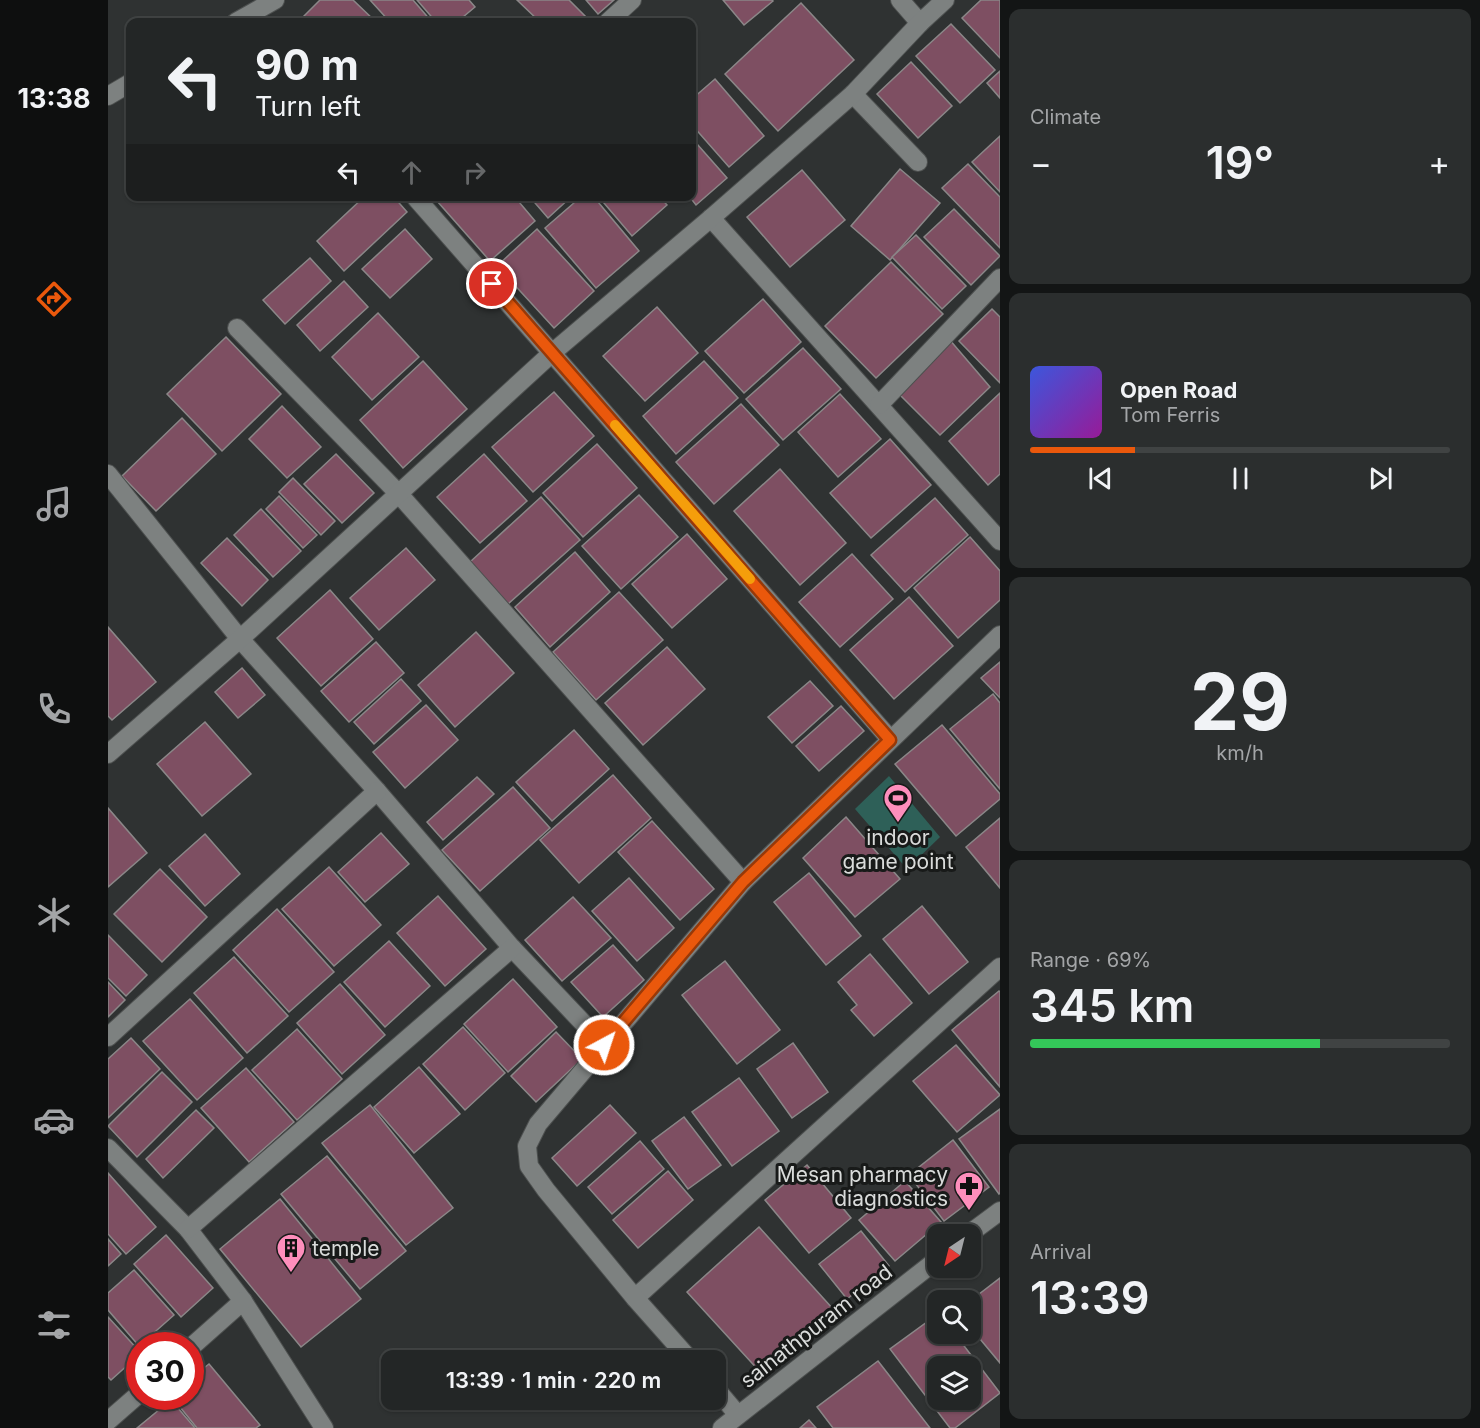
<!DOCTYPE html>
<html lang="en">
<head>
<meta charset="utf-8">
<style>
	:root { --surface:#232626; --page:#2b2e2e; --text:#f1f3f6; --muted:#a3a5a7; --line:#404343; --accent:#ea580c }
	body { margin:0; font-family:Inter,sans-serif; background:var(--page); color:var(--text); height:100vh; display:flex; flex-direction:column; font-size:22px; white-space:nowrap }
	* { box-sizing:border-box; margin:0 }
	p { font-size:20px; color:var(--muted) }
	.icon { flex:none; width:33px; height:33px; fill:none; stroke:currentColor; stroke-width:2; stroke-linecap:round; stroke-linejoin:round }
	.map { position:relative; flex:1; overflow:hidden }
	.side { display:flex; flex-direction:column; gap:9px; padding:9px; background:#131515; width:480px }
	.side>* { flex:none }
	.hud { position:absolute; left:18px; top:18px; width:570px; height:183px; border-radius:12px; box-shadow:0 2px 4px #0004,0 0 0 2px var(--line); background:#232626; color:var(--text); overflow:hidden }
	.needle { width:39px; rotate:215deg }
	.tools { position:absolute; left:819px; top:1224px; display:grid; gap:12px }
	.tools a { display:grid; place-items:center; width:54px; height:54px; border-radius:12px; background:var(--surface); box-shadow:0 2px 4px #0004,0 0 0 2px var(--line); font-size:30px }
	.speed { position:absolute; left:18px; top:1332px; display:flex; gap:12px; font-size:30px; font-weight:700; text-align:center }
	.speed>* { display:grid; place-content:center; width:78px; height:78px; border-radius:50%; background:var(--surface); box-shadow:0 2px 4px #0004,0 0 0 2px var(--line); line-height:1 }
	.speed .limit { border:9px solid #d22; background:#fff; color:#111 }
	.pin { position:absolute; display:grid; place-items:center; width:51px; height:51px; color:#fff; margin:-26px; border:3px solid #fff; border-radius:50%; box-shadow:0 2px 6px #0007 }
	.me { position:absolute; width:66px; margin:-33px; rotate:40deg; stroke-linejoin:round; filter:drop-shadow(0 0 4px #0008) }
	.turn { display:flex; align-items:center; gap:21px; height:126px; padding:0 30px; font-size:27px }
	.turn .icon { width:78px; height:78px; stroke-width:2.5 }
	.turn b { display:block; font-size:42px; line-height:51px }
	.lanes { display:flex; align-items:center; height:57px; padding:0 30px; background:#0003; justify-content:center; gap:30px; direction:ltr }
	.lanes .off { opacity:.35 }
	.big { font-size:45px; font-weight:600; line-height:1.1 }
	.side .tile { flex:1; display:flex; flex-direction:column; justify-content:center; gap:9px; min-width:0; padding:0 21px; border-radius:12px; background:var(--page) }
	.side .dial { align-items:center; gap:0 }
	.dial b { font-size:78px; line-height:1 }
	.song { display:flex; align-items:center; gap:18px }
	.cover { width:72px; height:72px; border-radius:9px; background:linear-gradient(135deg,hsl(230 70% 55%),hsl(300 70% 35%)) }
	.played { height:6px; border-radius:3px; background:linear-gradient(90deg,var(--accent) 25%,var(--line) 25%) }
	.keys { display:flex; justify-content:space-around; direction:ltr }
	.heat { display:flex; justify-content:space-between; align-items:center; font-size:33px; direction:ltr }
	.charge { height:9px; border-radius:4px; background:linear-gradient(90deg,#34c759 69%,var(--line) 0) }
	.trip { position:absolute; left:273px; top:1350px; width:345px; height:60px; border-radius:12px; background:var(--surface); box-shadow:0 2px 4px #0004,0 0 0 2px var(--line); font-weight:600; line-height:60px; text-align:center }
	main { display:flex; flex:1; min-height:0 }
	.tabs { display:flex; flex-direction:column; width:108px; justify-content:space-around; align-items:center; background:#0e0f0f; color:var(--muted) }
	.tabs .icon { width:42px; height:42px }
	.tabs .active { color:var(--accent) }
	.tabs b { font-size:27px; color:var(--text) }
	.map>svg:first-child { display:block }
</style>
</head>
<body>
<main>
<nav class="tabs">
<b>13:38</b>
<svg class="icon active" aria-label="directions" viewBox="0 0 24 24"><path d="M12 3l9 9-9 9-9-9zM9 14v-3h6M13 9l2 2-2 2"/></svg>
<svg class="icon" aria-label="music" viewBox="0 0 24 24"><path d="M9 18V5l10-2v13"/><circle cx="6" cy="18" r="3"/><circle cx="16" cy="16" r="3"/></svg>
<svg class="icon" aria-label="phone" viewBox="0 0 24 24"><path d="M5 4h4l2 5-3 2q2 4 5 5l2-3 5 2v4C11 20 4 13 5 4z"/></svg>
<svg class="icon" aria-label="climate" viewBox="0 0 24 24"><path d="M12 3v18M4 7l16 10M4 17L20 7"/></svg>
<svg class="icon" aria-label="car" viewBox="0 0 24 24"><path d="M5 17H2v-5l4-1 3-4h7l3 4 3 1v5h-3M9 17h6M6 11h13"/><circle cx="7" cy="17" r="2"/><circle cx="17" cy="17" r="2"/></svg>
<svg class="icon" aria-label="filters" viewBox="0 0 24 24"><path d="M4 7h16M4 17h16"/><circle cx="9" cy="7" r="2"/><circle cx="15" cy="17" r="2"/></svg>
</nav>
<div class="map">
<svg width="892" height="1428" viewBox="0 0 892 1428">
	<rect width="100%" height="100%" fill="#2f3232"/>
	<!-- green -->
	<polygon fill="#2e6058" points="781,776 832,837 799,869 747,809"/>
	<!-- building -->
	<g fill="#7e4f62" stroke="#8b8788" stroke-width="1.5" fill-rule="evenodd">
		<polygon points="212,0 245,0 268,22 190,22"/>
		<polygon points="262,0 305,0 324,22 282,22"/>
		<polygon points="309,0 361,0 367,7 349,22 328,22"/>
		<polygon points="409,0 461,0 479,18 474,22 432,22"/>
		<polygon points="478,0 506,0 490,14"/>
		<polygon points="615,0 664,0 665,1 636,25"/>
		<polygon points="873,0 892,0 892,58 854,18"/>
		<polygon points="693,3 746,60 670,131 617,74"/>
		<polygon points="843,24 887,70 852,103 808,56"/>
		<polygon points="803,62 844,106 810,138 769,94"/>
		<polygon points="892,71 892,98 879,83"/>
		<polygon points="607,79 656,136 621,167 584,125 584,99"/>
		<polygon points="892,136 892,192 864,162"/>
		<polygon points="589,144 619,178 588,205 581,196 584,196 584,148"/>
		<polygon points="860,164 892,197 892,248 834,188"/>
		<polygon points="792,169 832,203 782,260 743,226"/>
		<polygon points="694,170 737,220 682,267 639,217"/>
		<polygon points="257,196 285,196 299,212 236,271 209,241"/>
		<polygon points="335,196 406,196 427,221 382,261 329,201"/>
		<polygon points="421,196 464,196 440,218"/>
		<polygon points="474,196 485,196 531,251 488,288 437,228"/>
		<polygon points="490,196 551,196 559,205 524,236"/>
		<polygon points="846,209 892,256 863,285 816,237"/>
		<polygon points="297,229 324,259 282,298 254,269"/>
		<polygon points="429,229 486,291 446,328 389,266"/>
		<polygon points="808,235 858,286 834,309 784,257"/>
		<polygon points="202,258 223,281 177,324 155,300"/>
		<polygon points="783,262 835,314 768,378 717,326"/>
		<polygon points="236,281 260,307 212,351 189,325"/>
		<polygon points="655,299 693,342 636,393 597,351"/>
		<polygon points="549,307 590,353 537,401 495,356"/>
		<polygon points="884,309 892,317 892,383 851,341"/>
		<polygon points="270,313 311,357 264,400 224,357"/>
		<polygon points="118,337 173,394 114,451 59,394"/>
		<polygon points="841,339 882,387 832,435 791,394"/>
		<polygon points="695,348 733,389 675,440 638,399"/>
		<polygon points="315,361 359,409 295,468 252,420"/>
		<polygon points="596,361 630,398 568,454 535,416"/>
		<polygon points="446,392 486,436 425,492 384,447"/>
		<polygon points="892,393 892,474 880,485 841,441"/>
		<polygon points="732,394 773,439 730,477 690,432"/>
		<polygon points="633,404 671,445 606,504 568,462"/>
		<polygon points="174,406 213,447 179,478 141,439"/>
		<polygon points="74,418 108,454 48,511 14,476"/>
		<polygon points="782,439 823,485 763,538 722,493"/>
		<polygon points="489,444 529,488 475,537 435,493"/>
		<polygon points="228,454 266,493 234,523 196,484"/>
		<polygon points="376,454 419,501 372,543 329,497"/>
		<polygon points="672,469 738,543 692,585 626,511"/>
		<polygon points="185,478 227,521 213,535 171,492"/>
		<polygon points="531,495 570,537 513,589 474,546"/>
		<polygon points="171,496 209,535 195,548 158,509"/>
		<polygon points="433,497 472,540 400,604 362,562"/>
		<polygon points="827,498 860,535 797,592 763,555"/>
		<polygon points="153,509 193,551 165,577 126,535"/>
		<polygon points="579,534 619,579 564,628 524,584"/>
		<polygon points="862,537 892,571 892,600 850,638 806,588"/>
		<polygon points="119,538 160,580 134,606 93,563"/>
		<polygon points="298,548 327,580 271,630 242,598"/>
		<polygon points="467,552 502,592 442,647 407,607"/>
		<polygon points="744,554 785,599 732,647 691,602"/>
		<polygon points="222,590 265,639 213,686 169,638"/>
		<polygon points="511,592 555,640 488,700 445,652"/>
		<polygon points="801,597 845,646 786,699 742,650"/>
		<polygon points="0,627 48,682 4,720 0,716"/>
		<polygon points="368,632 406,673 347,727 310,685"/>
		<polygon points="268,642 296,673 241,722 213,691"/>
		<polygon points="559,647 597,689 535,745 497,703"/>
		<polygon points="892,662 892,698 873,678"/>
		<polygon points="134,668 157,695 130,718 107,692"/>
		<polygon points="293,679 313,701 266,744 246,722"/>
		<polygon points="702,681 725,706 684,743 660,717"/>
		<polygon points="885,694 892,703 892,789 842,729"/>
		<polygon points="318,705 350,740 297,788 265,752"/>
		<polygon points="733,706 756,731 711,771 688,746"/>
		<polygon points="97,722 143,774 94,816 49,764"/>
		<polygon points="834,725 892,794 892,799 848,836 787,764"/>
		<polygon points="466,730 501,769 444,821 408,782"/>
		<polygon points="505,775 543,818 471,883 432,840"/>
		<polygon points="369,777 386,794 335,840 319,822"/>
		<polygon points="405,787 442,828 372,891 334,850"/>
		<polygon points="0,808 39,853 0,887"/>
		<polygon points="738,817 792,879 747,917 695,858"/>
		<polygon points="892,818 892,888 858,847"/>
		<polygon points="544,821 606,889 572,920 510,852"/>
		<polygon points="273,833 301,864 257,902 230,872"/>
		<polygon points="97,834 132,874 97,906 61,866"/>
		<polygon points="221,867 273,925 226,966 174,909"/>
		<polygon points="52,869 99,917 54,962 6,914"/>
		<polygon points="701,873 753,936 718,965 666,902"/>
		<polygon points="521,878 566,928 529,961 484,911"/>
		<polygon points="330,896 378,949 337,986 289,933"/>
		<polygon points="465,897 503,938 454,981 417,940"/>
		<polygon points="814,906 860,962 821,994 775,939"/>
		<polygon points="169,909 226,972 181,1012 125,950"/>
		<polygon points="0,935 39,975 18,996 0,978"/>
		<polygon points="281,941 322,986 277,1027 236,982"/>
		<polygon points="505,945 536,980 495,1017 463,982"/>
		<polygon points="762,954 804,1003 766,1036 743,1010 749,1005 730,982"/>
		<polygon points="126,957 180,1016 139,1053 86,993"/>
		<polygon points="617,961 672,1030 629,1064 574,995"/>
		<polygon points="405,979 449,1027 400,1072 356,1024"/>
		<polygon points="0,982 17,1000 0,1017"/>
		<polygon points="232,984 277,1035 234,1074 189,1023"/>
		<polygon points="891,991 892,992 892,1087 844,1030"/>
		<polygon points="82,999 135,1058 89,1100 35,1041"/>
		<polygon points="355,1027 397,1073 357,1110 315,1064"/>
		<polygon points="189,1029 234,1079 189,1120 144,1070"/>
		<polygon points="448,1032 474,1059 428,1102 403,1076"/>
		<polygon points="23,1038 52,1069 0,1118 0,1059"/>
		<polygon points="685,1043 720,1092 684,1118 649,1069"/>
		<polygon points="848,1045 892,1095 849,1132 805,1081"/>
		<polygon points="311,1067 352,1114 306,1153 266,1107"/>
		<polygon points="138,1068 186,1122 141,1162 93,1108"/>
		<polygon points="54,1072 84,1102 29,1157 0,1126"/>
		<polygon points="631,1078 671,1131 624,1166 584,1112"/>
		<polygon points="262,1105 345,1208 298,1245 214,1143"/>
		<polygon points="502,1105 528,1133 469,1186 444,1158"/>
		<polygon points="892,1109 892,1193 891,1194 851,1139"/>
		<polygon points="88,1110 106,1128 55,1178 38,1159"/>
		<polygon points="576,1117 613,1165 580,1189 544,1141"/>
		<polygon points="845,1140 881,1187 836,1221 801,1175"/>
		<polygon points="532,1141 556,1169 504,1214 480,1187"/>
		<polygon points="219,1156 298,1251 252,1289 173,1194"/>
		<polygon points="699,1165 743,1218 701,1253 657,1200"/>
		<polygon points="560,1171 585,1200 530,1248 505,1220"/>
		<polygon points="0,1173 48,1227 18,1254 0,1234"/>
		<polygon points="797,1181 833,1222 787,1261 751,1220"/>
		<polygon points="172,1199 253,1299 193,1347 112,1249"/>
		<polygon points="651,1227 725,1309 653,1373 579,1292"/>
		<polygon points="753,1231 781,1266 739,1299 711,1264"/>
		<polygon points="58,1235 105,1288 73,1317 26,1264"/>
		<polygon points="0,1239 13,1254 0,1266"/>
		<polygon points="26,1270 66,1315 31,1346 0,1310 0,1293"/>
		<polygon points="892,1278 892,1363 862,1327 862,1301"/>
		<path d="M 830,1314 L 830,1334 L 847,1334 L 892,1393 L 847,1428 L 842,1428 L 782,1349 ZM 830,1366 L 862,1366 L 862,1400 L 830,1400 Z"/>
		<polygon points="0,1317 32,1352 32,1354 3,1380 0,1377"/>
		<polygon points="770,1361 822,1428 725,1428 709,1407"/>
		<polygon points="101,1364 152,1425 148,1428 89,1428 63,1396 82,1396 82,1379"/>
		<polygon points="63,1400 87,1428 29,1428"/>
		<polygon points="701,1420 708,1428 692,1428"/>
	</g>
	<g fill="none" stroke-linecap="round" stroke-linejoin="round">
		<!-- street casing -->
		<g stroke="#4d504f" stroke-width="20">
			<g id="street">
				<polyline points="792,0 812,23"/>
				<polyline points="128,22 167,0"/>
				<polyline points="500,22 524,0"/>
				<polyline points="745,94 810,162"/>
				<polyline points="0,96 22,83"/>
				<polyline points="309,196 308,198 782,739"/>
				<polyline points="603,218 892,541"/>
				<polyline points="129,328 290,493 635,882"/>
				<polyline points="771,405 892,278"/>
				<polyline points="0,474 132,639 269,791 404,948 496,1045"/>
				<polyline points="0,754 132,639 444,353 603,218 745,94 812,23 837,0"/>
				<polyline points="0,1037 269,791"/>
				<polyline points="0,1148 80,1229 135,1301 216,1428"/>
				<polyline points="80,1229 404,948"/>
				<polyline points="527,1298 892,967"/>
				<polyline points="82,1348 135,1301"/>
				<polyline points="582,1360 527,1298 438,1190 421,1166 419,1146 430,1124 635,882 892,635"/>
				<polyline points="608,1389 630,1415"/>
				<polyline points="0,1421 32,1393"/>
			</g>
		</g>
		<!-- secondary casing -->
		<g stroke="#4d504f" stroke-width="20">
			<g id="secondary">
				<polyline points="861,1234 892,1211"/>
				<polyline points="614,1428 830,1259"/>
			</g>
		</g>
		<!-- street -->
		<use href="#street" stroke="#7d8180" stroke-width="18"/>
		<!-- secondary -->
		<use href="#secondary" stroke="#7d8180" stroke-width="18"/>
	</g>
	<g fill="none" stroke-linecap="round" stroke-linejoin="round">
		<!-- route casing -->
		<g stroke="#983908" stroke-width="15">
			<polyline id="route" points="384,284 782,740 635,882 496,1045"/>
		</g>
		<!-- route -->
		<use href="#route" stroke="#ea580c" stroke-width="10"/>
		<!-- slow -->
		<polyline stroke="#f59e0b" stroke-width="10" points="507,425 642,579"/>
	</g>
	<!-- icons -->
	<defs>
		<g id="stadium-pin" transform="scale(1.5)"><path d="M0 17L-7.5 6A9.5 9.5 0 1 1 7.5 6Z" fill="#fe8ebc" stroke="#181a19"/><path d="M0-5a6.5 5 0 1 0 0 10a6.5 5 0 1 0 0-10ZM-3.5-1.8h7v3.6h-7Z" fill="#111"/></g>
		<g id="pharmacy-pin" transform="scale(1.5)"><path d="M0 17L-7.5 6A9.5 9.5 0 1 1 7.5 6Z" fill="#fe8ebc" stroke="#181a19"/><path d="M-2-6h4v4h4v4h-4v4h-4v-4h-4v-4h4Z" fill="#111"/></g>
		<g id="building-pin" transform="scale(1.5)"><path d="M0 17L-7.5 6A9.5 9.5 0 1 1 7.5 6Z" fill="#fe8ebc" stroke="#181a19"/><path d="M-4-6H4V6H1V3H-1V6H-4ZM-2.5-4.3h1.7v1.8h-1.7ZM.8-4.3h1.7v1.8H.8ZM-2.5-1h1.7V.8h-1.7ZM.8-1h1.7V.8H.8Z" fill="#111"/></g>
	</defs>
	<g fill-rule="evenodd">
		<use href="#stadium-pin" x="790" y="798"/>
		<use href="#pharmacy-pin" x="861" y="1186"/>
		<use href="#building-pin" x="183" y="1248"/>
	</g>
	<g text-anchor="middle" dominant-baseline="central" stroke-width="6" stroke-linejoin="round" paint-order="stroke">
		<!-- poi labels -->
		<g font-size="21" fill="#d9dbda" stroke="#181a19">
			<text x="790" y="837">indoor<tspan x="790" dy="24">game point</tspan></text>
			<text x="840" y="1174" text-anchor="end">Mesan pharmacy<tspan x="840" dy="24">diagnostics</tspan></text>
			<text x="204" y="1248" text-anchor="start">temple</text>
		</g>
		<!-- street labels -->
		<g font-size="21" fill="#d9dbda" stroke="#181a19">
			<text transform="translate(708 1326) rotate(-38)">sainathpuram road</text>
		</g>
	</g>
</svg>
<div class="tools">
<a><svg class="needle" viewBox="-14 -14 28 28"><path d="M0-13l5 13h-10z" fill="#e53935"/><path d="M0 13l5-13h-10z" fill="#a3a5a7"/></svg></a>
<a><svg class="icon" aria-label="search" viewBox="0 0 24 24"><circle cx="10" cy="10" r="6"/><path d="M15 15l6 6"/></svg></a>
<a><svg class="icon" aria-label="layers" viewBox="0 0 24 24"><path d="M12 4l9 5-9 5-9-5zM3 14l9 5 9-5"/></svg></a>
</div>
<div class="speed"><div class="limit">30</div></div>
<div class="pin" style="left:384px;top:284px;background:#d93025"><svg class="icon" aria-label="arrive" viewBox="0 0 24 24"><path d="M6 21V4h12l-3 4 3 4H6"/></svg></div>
<svg class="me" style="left:496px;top:1045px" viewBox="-20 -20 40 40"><circle r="17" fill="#ea580c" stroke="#fff" stroke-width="3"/><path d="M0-11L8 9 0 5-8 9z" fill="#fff"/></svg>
<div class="trip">13:39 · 1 min · 220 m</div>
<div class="hud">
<div class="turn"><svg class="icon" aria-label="left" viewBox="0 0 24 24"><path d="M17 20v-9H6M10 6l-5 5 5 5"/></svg><div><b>90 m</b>Turn left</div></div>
<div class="lanes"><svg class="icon" aria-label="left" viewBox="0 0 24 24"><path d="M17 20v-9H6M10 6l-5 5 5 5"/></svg><svg class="icon off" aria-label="ahead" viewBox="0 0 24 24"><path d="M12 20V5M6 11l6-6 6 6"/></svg><svg class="icon off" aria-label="right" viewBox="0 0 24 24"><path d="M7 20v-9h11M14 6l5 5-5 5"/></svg></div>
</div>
</div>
<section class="side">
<div class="tile"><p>Climate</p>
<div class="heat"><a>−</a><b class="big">19°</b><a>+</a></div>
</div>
<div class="tile">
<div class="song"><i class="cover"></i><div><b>Open Road</b><p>Tom Ferris</p></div></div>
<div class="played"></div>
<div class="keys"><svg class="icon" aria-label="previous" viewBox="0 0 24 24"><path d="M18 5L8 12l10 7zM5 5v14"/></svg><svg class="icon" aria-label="pause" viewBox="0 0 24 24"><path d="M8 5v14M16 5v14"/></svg><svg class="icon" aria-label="next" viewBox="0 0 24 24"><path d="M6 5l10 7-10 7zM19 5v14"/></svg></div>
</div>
<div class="tile dial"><b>29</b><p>km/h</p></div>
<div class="tile"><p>Range · 69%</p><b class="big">345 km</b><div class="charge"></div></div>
<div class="tile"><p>Arrival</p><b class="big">13:39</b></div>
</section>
</main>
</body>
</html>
